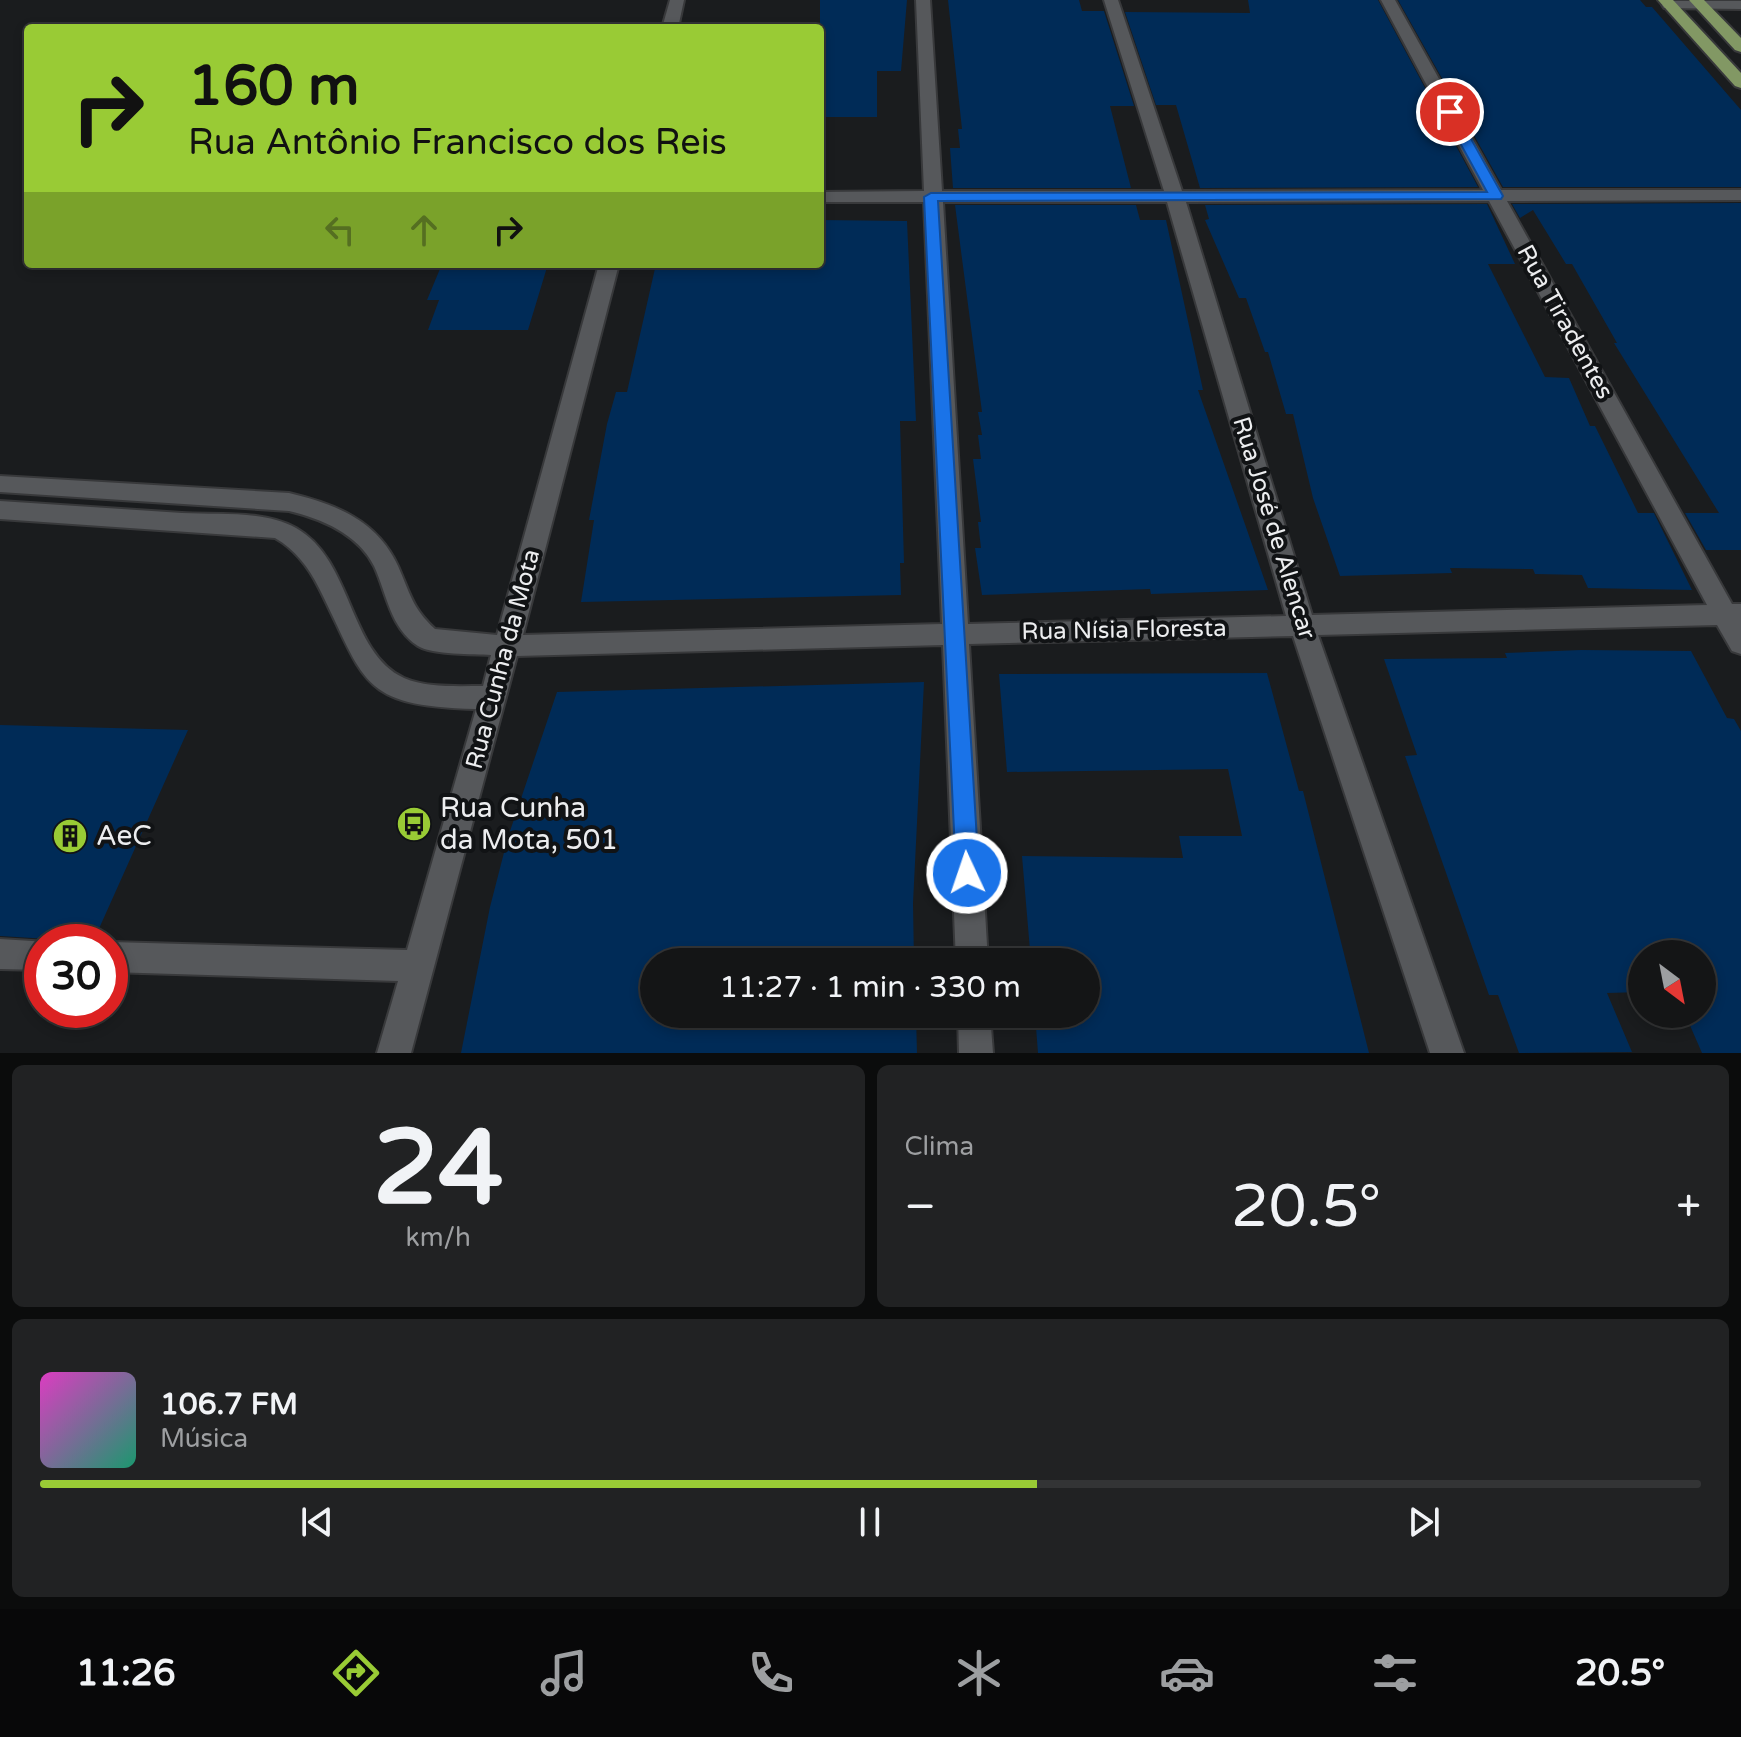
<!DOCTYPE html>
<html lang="pt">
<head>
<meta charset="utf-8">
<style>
	:root { --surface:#141516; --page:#212223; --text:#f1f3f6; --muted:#9d9fa1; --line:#333435; --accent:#99cb35 }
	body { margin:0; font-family:"Varela Round",sans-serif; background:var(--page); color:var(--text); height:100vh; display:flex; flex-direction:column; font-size:30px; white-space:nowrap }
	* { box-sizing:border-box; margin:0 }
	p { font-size:26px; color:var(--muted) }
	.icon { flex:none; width:44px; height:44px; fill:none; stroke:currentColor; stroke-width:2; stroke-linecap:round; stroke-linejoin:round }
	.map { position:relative; height:1053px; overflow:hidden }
	.drawer { display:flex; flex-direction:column; gap:12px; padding:12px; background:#0b0c0c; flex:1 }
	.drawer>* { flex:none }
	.hud { position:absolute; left:24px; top:24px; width:800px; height:244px; border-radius:8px; box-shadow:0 4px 12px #0003,0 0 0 2px var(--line); background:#99cb35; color:#111; overflow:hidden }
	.needle { width:52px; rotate:148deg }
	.tools { position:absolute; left:1628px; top:940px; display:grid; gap:16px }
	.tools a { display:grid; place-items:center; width:88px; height:88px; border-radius:50%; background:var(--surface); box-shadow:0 4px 12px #0003,0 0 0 2px var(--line); font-size:40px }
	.speed { position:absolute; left:24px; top:924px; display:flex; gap:16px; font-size:40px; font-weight:700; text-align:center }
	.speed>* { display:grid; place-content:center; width:104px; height:104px; border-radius:50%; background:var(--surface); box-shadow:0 4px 12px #0003,0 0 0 2px var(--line); line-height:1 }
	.speed .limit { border:12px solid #d22; background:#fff; color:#111 }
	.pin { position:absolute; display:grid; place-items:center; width:68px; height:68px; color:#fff; margin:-34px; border:4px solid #fff; border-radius:50%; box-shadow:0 2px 8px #0007 }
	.me { position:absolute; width:88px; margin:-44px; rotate:357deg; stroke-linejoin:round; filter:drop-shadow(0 0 6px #0008) }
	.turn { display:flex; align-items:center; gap:28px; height:168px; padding:0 32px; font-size:36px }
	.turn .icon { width:104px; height:104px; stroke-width:2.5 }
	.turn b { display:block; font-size:56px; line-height:68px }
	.lanes { display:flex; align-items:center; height:76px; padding:0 32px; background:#0003; justify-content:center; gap:40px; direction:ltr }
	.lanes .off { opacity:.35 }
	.big { font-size:60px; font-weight:600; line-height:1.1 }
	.drawer .card { flex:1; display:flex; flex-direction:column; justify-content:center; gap:12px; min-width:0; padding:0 28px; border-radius:12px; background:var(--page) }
	.drawer .dial { align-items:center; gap:0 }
	.dial b { font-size:104px; line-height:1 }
	.song { display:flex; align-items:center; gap:24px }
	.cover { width:96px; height:96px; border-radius:12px; background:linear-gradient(135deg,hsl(310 70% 55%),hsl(160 70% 35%)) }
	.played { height:8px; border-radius:4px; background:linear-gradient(90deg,var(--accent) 60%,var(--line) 60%) }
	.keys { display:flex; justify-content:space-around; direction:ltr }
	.heat { display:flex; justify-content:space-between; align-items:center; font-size:44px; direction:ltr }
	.drawer .tiles { flex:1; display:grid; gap:12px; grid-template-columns:1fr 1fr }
	.card:last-child { grid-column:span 2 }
	.trip { position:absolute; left:640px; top:948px; width:460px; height:80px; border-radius:40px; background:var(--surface); box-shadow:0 4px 12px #0003,0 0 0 2px var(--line); font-weight:600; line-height:80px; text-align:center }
	.menu { display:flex; height:128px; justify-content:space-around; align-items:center; background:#080809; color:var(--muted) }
	.menu .icon { width:56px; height:56px }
	.menu .on { color:var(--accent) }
	.menu b { font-size:36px; color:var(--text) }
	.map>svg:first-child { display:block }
</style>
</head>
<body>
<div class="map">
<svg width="1741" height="1053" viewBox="0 0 1741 1053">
	<rect width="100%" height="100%" fill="#1a1c1e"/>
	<!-- building -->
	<g fill="#002b57">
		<polygon points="820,0 907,0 901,71 877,71 877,117 820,117"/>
		<polygon points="948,0 1079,0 1082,11 1104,11 1134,106 1110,106 1131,188 953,188 950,148 960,148 958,129 962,129"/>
		<polygon points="1248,0 1378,0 1478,187 1200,188 1176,105 1156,105 1125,12 1250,13"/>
		<polygon points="1398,0 1640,0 1646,7 1652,7 1741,110 1741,187 1503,187"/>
		<polygon points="1741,203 1741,550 1706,550 1685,513 1719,513 1614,343 1617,343 1572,264 1566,264 1533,210 1520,218 1512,204"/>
		<polygon points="1487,204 1515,264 1488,264 1545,377 1569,378 1590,426 1595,426 1638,513 1654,513 1692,590 1588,588 1582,575 1535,574 1533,569 1450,568 1452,573 1340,576 1313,498 1293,414 1286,414 1268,352 1265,352 1246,298 1239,298 1205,220 1209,219 1205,205"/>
		<polygon points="955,205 1136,205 1140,220 1166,220 1203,390 1198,390 1268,590 1151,594 1150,589 982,595 975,548 981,548 978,522 981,522 973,459 981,459 978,435 982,435 978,412 982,412"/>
		<polygon points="820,220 907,221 916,421 900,421 904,563 900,563 901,595 581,602 594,520 589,520 607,424 616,392 627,392 656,264 820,264"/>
		<polygon points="442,264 548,264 528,330 428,330 439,300 427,300"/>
		<polygon points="1581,650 1691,651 1727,718 1734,719 1741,731 1741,1053 1702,1053 1685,1014 1702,1014 1702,954 1642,954 1642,992 1607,993 1632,1052 1519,1053 1498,995 1489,995 1405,756 1417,755 1384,659 1507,658 1505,653"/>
		<polygon points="1267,673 1299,791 1303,791 1369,1053 1038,1053 1035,1014 1086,1014 1086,962 1031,962 1022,856 1183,858 1179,836 1242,836 1228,769 1007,772 999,674"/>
		<polygon points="924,682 913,903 914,962 654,962 654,1014 916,1014 917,1053 461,1053 490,907 508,837 557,692"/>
		<polygon points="0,725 188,730 93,942 51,942 48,939 0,936"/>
	</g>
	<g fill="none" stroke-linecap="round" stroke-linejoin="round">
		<!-- minor casing -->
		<g stroke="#38393b" stroke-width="4">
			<g id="minor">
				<polygon points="670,0 684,0 678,28 662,28"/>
				<path d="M 916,0 L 930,0 L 942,191 L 1164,191 L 1104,0 L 1118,0 L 1182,191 L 1483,190 L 1381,0 L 1395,0 L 1501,190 L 1741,190 L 1741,200 L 1507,201 L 1732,604 L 1741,604 L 1741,654 L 1732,651 L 1717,625 L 1318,635 L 1464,1053 L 1430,1053 L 1293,636 L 969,644 L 988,962 L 956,962 L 943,645 L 517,656 L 411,1053 L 377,1053 L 398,981 L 110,972 L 110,942 L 407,950 L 476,709 C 358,706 366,681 319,588 C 309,568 295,549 275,538 L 0,519 L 0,501 C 61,505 122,509 182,513 C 218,515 264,510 296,528 C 353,560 348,652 404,678 C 427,688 458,686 483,686 L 491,655 C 474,654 432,655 418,646 C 390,628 387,594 374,566 C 358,534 322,519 289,511 L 0,492 L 0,476 L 289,493 C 335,504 377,520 398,566 C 410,593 412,608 435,629 L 497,635 L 599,264 L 619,264 L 523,635 L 942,624 L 924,202 L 820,202 L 820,192 L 924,191 ZM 1489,201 L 1707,605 L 1312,615 L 1186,202 ZM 943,202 L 1167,202 L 1286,616 L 968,624 Z"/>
				<polygon points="1669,1 1741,1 1741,9 1664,8 1662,5"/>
				<polygon points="0,939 48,942 42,942 42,970 0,969"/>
				<polygon points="958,1014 990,1014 993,1053 959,1053"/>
			</g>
		</g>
		<!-- major casing -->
		<g stroke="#38393b" stroke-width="4">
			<g id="major">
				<polygon points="1658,0 1673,0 1741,73 1741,88 1735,86"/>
				<polygon points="1689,0 1704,0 1741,38 1741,52 1735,50"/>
			</g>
		</g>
		<!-- minor -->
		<use href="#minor" fill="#56585b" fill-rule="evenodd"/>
		<!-- major -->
		<use href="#major" fill="#829864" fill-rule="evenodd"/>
	</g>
	<!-- route -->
	<polygon fill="#1a73e8" stroke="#114b97" stroke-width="2" points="1450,108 1456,112 1503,196 1501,199 938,201 979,873 975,880 967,883 959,880 956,873 924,197 931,193 1487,192 1443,112"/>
	<!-- icons -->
	<defs>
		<g id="bus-disc" transform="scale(1.8)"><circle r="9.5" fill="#99cb35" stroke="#111315"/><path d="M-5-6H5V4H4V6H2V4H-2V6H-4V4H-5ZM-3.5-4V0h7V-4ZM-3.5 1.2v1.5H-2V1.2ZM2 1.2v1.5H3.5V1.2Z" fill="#111"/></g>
		<g id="building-disc" transform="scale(1.8)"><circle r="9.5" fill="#99cb35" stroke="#111315"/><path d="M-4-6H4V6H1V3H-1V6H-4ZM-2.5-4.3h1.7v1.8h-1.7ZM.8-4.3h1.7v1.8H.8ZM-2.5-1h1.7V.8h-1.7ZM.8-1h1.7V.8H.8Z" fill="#111"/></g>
	</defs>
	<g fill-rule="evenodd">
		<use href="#bus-disc" x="414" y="824"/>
		<use href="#building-disc" x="70" y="836"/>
	</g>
	<g text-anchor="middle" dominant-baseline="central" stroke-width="8" stroke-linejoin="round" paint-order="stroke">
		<!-- street labels -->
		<g font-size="24" fill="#ecedef" stroke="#111315">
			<text transform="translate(1565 322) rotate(61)">Rua Tiradentes</text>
			<text transform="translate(1274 528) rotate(73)">Rua José de Alencar</text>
			<text transform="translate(1124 630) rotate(-1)">Rua Nísia Floresta</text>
			<text transform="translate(503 659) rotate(-75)">Rua Cunha da Mota</text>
		</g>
		<!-- near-poi labels -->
		<g font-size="28" fill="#ecedef" stroke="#111315" text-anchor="start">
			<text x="440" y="808">Rua Cunha<tspan x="440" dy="32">da Mota, 501</tspan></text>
			<text x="96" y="836">AeC</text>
		</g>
	</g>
</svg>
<div class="tools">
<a><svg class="needle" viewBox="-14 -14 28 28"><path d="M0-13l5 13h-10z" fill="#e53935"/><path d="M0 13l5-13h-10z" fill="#9d9fa1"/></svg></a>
</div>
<div class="speed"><div class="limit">30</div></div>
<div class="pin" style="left:1450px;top:112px;background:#d93025"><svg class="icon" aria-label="arrive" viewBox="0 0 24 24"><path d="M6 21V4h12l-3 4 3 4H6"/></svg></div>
<svg class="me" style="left:967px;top:873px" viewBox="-20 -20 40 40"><circle r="17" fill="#1a73e8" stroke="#fff" stroke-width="3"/><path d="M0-11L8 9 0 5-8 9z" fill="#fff"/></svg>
<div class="trip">11:27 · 1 min · 330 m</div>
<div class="hud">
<div class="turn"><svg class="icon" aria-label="right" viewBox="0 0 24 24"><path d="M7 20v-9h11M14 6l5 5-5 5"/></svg><div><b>160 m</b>Rua Antônio Francisco dos Reis</div></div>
<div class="lanes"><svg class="icon off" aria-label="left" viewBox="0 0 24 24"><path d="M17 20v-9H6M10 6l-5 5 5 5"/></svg><svg class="icon off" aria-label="ahead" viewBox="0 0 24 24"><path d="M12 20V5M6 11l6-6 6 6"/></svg><svg class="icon" aria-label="right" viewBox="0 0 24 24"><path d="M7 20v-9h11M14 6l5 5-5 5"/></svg></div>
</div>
</div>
<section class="drawer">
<div class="tiles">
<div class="card dial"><b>24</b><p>km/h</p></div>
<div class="card"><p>Clima</p>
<div class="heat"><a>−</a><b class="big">20.5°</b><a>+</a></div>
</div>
<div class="card">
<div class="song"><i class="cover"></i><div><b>106.7 FM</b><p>Música</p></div></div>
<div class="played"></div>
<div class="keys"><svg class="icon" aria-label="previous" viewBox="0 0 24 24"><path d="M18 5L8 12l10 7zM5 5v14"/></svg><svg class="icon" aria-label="pause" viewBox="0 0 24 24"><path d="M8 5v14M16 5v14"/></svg><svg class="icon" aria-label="next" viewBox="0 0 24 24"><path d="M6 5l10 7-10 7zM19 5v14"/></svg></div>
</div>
</div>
</section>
<nav class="menu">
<b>11:26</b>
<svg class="icon on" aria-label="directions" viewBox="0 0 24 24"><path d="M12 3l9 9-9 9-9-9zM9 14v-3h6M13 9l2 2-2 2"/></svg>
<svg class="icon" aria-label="music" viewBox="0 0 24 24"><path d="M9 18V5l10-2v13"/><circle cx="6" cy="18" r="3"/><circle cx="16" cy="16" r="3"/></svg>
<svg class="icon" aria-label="phone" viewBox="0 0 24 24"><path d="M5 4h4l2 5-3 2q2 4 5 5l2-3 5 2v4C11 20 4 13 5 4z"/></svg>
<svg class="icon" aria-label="climate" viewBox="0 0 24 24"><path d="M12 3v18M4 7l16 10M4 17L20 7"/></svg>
<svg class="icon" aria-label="car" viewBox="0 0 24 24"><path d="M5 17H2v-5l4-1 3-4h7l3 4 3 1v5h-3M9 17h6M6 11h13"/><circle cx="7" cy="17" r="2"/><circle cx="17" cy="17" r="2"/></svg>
<svg class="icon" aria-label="filters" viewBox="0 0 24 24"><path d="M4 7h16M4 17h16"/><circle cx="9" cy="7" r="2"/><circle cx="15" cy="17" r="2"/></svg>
<b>20.5°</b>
</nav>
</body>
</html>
